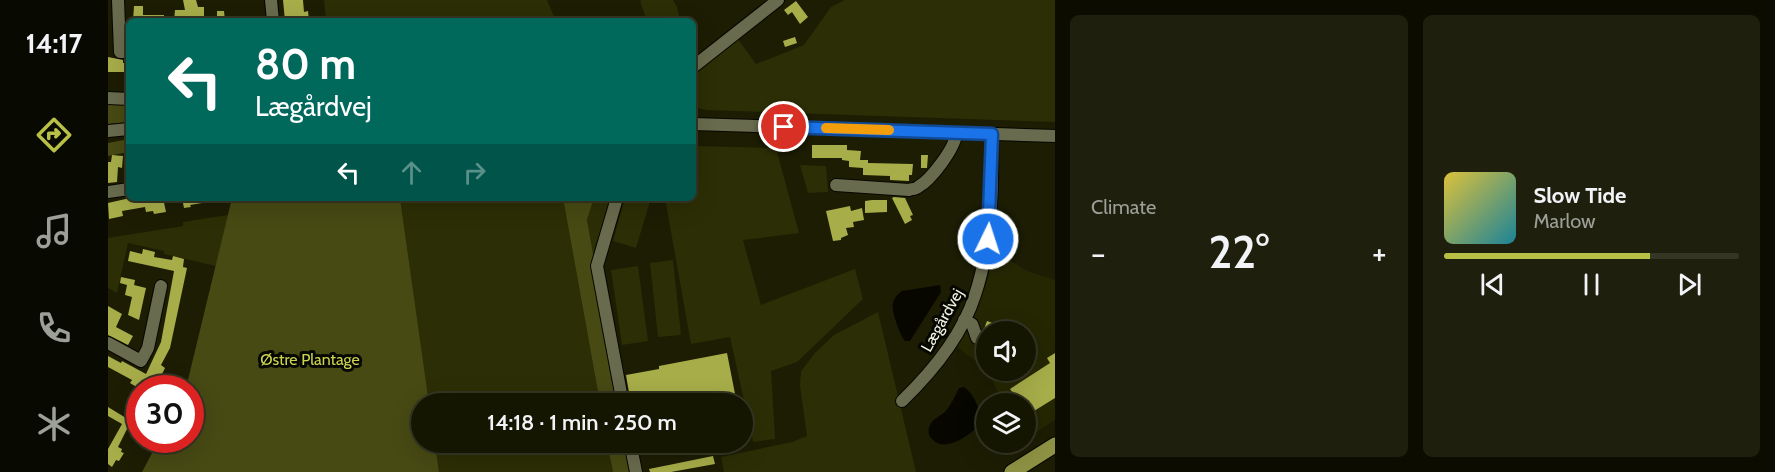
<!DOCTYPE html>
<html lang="en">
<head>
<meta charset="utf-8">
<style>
	:root { --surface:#151602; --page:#1e1f0c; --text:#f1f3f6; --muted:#9d9f99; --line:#343524; --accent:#b9c046 }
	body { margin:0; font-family:Cabin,sans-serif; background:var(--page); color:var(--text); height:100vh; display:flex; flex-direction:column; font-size:22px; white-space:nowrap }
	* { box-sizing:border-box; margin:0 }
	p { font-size:20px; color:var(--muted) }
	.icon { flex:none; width:33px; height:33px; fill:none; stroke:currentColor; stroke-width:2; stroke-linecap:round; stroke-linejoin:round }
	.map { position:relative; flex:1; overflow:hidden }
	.sheet { display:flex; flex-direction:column; gap:15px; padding:15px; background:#0c0c01; width:720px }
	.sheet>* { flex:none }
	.guide { position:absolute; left:18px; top:18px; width:570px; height:183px; border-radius:9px; box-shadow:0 6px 24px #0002,0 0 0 2px var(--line); background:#00695c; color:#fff; overflow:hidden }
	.buttons { position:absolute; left:868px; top:321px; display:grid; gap:12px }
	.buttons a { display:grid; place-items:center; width:60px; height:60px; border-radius:50%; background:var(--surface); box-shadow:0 6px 24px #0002,0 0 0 2px var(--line); font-size:30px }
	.speed { position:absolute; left:18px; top:375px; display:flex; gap:12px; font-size:30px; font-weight:700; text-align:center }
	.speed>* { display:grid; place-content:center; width:78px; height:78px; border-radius:50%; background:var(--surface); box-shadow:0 6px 24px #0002,0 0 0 2px var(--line); line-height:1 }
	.speed .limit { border:9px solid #d22; background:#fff; color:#111 }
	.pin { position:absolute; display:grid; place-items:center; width:51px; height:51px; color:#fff; margin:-26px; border:3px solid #fff; border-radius:50%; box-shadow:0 2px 6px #0007 }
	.me { position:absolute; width:66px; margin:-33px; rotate:4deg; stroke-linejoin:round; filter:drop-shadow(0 0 4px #0008) }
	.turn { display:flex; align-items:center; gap:21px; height:126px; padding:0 30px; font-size:27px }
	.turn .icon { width:78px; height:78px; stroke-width:2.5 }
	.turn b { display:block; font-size:42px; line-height:51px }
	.lanes { display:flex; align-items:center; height:57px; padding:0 30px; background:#0003; justify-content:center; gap:30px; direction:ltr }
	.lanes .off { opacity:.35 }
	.big { font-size:45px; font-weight:600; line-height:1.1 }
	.sheet .tile { flex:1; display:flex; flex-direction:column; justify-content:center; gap:9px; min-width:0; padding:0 21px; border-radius:9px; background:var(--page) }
	.song { display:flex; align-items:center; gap:18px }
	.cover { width:72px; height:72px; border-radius:9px; background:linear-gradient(135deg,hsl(50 70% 55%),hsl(190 70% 35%)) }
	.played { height:6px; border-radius:3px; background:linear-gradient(90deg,var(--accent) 70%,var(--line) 70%) }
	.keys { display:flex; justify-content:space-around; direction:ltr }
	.heat { display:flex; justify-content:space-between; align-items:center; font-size:33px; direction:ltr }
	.sheet .tiles { flex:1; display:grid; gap:15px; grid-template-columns:repeat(2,1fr) }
	.trip { position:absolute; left:303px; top:393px; width:342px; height:60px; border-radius:30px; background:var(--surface); box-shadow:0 6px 24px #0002,0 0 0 2px var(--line); font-weight:600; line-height:60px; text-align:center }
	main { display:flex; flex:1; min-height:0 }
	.tab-bar { display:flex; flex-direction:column; width:108px; justify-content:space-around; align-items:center; background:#080901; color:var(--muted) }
	.tab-bar .icon { width:42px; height:42px }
	.tab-bar .current { color:var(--accent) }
	.tab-bar b { font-size:27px; color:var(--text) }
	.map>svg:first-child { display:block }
</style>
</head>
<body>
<main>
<nav class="tab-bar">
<b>14:17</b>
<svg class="icon current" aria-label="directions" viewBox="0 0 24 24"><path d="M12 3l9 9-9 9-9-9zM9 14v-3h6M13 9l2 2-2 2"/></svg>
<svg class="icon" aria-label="music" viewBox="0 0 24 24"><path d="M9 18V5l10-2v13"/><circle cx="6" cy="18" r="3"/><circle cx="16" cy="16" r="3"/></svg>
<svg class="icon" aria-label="phone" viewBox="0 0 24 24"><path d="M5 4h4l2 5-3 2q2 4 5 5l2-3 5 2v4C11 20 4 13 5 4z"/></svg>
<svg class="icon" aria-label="climate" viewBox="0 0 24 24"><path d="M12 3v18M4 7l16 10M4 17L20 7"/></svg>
</nav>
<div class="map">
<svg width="947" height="472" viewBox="0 0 947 472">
	<rect width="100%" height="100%" fill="#1c1d03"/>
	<!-- built -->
	<polygon fill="#252703" points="886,249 898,258 919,271 947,280 947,420 918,439 918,404 895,403 879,370 918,370 918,332 879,332 879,370 849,347 869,310 880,278"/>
	<!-- green -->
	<g fill="#2c2e05">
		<polygon points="216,0 439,0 448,21 218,21"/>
		<polygon points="534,0 565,0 569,7 572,21 539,21 532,1"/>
		<polygon points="737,0 947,0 947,122 599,110 585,107 585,73 629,38 648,64 696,45 723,7"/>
		<polygon points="585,146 668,148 691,233 635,240 653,305 747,269 755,299 689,362 663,371 667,439 645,442 622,337 583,344 557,198 585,198"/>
		<polygon points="692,165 718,166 720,192 700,193"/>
		<polygon points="292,198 455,198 492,403 321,403"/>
		<polygon points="486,198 503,198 485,255 479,220"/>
		<polygon points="517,198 543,198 528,248 505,241"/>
		<polygon points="120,215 108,266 56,254 56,251 20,243 9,293 0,288 0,238 75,226 75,222"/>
		<polygon points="565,260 573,335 550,337 542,263"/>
		<polygon points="530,266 540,341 514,345 503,270"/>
		<polygon points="770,312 808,472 616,472 613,457 684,442 699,436 692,386 693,371 707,353 726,335"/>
		<polygon points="327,443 499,443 505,472 331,472"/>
	</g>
	<!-- forest -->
	<g fill="#474a13">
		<polygon points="0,103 21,105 21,122 0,124"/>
		<polygon points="21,139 21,152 0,156 0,143"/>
		<polygon points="124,198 292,198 321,403 314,404 314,442 327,443 331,472 34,472 51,440 82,440 82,388 78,388"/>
		<polygon points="455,198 486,198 479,220 512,403 492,403"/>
		<polygon points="499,443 519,443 524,472 505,472"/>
	</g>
	<!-- water -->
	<g fill="#070700">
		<path d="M 832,285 L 833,292 L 802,341 L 797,341 C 792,335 783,311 785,303 C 786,298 790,294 794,291 Z"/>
		<path d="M 856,387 C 866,394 873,410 873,423 C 864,434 838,453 825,440 C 821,437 820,432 821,428 C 823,419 831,417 837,412 C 843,405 847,396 851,388 Z"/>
	</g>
	<!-- building -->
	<g fill="#a7ad49">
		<polygon points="75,0 88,0 90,7 96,7 96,21 66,21 67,10 77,10"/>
		<polygon points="175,0 195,0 196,12 200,11 201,21 177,21"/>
		<polygon points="688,1 700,17 692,24 684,12 680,15 676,10"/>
		<polygon points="26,6 35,6 35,15 56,15 56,21 25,21"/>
		<polygon points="109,11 116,11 117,21 109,21"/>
		<polygon points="687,37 689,43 677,47 675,41"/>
		<polygon points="0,57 15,60 15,63 21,63 21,72 0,72"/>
		<polygon points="704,145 739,145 739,150 753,151 752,160 760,160 760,163 805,164 804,175 801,175 801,181 782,180 782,176 755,175 755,168 741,167 741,161 734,160 734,158 704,158"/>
		<polygon points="4,155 15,156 14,168 10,167 9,182 0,183 0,162 3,162"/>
		<polygon points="813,155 820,155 819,168 813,168"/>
		<polygon points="786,197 797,198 805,215 802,216 804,220 797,224 784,198"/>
		<polygon points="22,198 55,198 58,212 46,214 45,211 38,212 37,207 14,211 15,216 1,219 0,203"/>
		<polygon points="74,198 100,198 100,202 82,205 83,207 76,208"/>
		<polygon points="764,200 779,200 779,212 757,213 757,201"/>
		<polygon points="742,206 743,211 754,208 756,220 745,222 746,227 738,228 740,235 733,238 733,240 725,241 718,211"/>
		<polygon points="35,249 47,252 46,257 64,260 65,256 76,259 75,267 79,268 62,348 53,365 57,368 53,376 51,375 44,388 32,389 22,383 24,380 0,367 0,356 13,363 14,361 38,374 53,342 66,271 20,261 22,251 34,254"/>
		<polygon points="13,277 27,280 26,285 38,288 31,320 20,315 24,297 17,295 19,285 12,283"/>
		<polygon points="0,306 14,314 8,327 25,336 20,345 0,335"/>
		<polygon points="879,321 906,331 905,332 875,332"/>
		<polygon points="619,353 629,404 523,404 518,375 551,369 551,366"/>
		<polygon points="947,353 947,398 918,416 918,404 912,404 902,389 942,363 939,358"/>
		<polygon points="26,406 32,409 32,423 26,433 19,429 10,447 14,449 13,452 16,453 11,461 8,460 4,467 0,464 0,449 14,424 0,416 0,407 18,418"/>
		<polygon points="605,456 607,464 563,472 542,472 541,469"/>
	</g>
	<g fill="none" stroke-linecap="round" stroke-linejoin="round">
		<!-- minor casing -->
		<g stroke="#070700" stroke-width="14">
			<g id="minor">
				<polyline points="10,0 12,52 21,52"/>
				<polyline points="163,0 165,21"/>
				<polyline points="585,67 670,0"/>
				<polyline points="0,98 21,99"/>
				<polyline points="585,124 947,136"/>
				<polyline points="0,131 21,129"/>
				<path d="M 728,185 L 801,190 C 804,189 808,189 810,187 C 823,180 848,147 848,133"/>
				<polyline points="0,192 21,189"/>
				<polyline points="509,198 489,266 515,404"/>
				<polyline points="856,320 864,324 869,338 876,341 879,346"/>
				<polyline points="0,343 33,361 40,348 53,286"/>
				<path d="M 794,401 C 825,371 854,336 867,295 C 884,244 885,188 884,134"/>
				<polyline points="522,442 528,472"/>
			</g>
		</g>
		<!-- major casing -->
		<g stroke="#070700" stroke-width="17">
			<polyline id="major" points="904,472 947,445"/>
		</g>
		<!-- minor -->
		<use href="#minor" stroke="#696b4e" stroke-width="12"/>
		<!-- major -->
		<use href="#major" stroke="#8e9244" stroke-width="15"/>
	</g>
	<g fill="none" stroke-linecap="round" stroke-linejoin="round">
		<!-- route casing -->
		<g stroke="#114b97" stroke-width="15">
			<polyline id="route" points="676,127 884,134 880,239"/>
		</g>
		<!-- route -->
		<use href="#route" stroke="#1a73e8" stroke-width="10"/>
		<!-- slow -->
		<polyline stroke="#f59e0b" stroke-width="10" points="718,128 781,130"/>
	</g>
	<g text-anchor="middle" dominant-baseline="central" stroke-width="6" stroke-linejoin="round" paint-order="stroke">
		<!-- street labels -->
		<g font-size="16" fill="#f2f4e3" stroke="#060701">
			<text transform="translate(834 320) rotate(-61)">Lægårdvej</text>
		</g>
		<!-- park labels -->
		<g font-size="16" fill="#ccd34e" stroke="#060701">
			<text x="202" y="359">Østre Plantage</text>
		</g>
	</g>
</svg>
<div class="buttons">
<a><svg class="icon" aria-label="sound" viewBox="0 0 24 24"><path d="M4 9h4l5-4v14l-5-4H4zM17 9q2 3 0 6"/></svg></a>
<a><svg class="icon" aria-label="layers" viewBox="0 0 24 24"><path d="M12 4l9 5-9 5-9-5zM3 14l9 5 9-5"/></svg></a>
</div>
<div class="speed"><div class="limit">30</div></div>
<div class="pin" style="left:676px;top:127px;background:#d93025"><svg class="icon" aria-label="arrive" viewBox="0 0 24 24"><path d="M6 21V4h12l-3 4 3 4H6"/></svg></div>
<svg class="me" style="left:880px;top:239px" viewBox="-20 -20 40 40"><circle r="17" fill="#1a73e8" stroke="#fff" stroke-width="3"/><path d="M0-11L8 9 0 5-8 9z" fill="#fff"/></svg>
<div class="trip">14:18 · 1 min · 250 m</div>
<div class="guide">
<div class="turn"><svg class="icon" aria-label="left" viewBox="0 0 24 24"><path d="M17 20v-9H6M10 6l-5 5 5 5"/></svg><div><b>80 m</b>Lægårdvej</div></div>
<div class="lanes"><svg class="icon" aria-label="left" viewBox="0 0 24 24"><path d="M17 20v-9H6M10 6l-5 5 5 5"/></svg><svg class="icon off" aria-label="ahead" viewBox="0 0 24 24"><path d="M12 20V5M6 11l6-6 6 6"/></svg><svg class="icon off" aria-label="right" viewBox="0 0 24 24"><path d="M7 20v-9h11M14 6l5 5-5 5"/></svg></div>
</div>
</div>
<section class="sheet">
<div class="tiles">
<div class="tile"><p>Climate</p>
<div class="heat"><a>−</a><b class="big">22°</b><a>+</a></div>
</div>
<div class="tile">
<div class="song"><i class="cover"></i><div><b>Slow Tide</b><p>Marlow</p></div></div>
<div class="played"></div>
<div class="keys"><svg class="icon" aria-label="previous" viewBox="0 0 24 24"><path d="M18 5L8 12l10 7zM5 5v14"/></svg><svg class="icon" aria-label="pause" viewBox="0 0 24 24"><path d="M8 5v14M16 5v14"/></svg><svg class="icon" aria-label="next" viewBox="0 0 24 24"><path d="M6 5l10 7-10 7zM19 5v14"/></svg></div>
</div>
</div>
</section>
</main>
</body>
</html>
